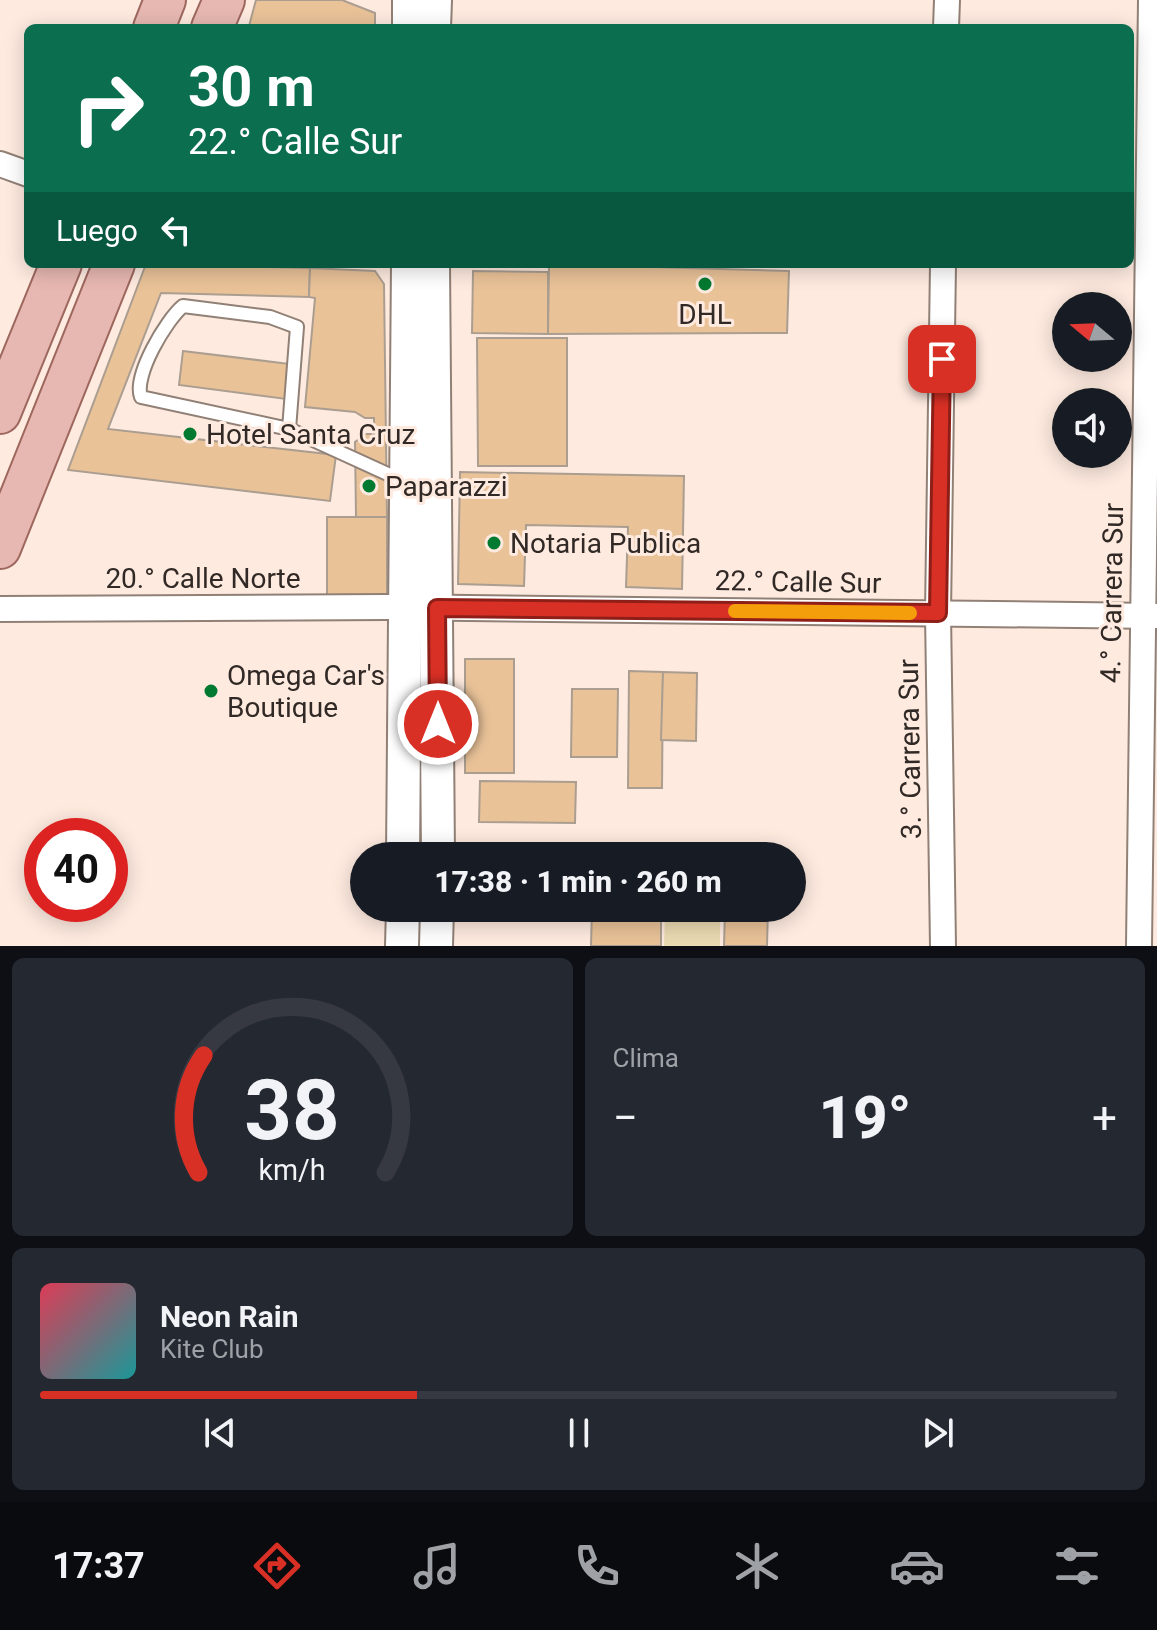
<!DOCTYPE html>
<html lang="es">
<head>
<meta charset="utf-8">
<style>
	:root { --surface:#171b24; --page:#242831; --text:#f1f3f6; --muted:#9ea1a6; --line:#363941; --accent:#d93025 }
	body { margin:0; font-family:Roboto,sans-serif; background:var(--page); color:var(--text); height:100vh; display:flex; flex-direction:column; font-size:30px; white-space:nowrap }
	* { box-sizing:border-box; margin:0 }
	p { font-size:26px; color:var(--muted) }
	.icon { flex:none; width:44px; height:44px; fill:none; stroke:currentColor; stroke-width:2; stroke-linecap:round; stroke-linejoin:round }
	.map { position:relative; height:946px; overflow:hidden }
	.sheet { display:flex; flex-direction:column; gap:12px; padding:12px; background:#0d0f14; flex:1 }
	.sheet>* { flex:none }
	.guide { position:absolute; left:24px; top:24px; width:1110px; height:244px; border-radius:12px; box-shadow:0 4px 20px #0003; background:#0b6e4f; color:#fff; overflow:hidden }
	.needle { width:52px; rotate:289deg }
	.buttons { position:absolute; left:1052px; top:292px; display:grid; gap:16px }
	.buttons a { display:grid; place-items:center; width:80px; height:80px; border-radius:50%; background:var(--surface); box-shadow:0 4px 20px #0003; font-size:40px }
	.speed { position:absolute; left:24px; top:818px; display:flex; gap:16px; font-size:40px; font-weight:700; text-align:center }
	.speed>* { display:grid; place-content:center; width:104px; height:104px; border-radius:50%; background:var(--surface); box-shadow:0 4px 20px #0003; line-height:1 }
	.speed .limit { border:12px solid #d22; background:#fff; color:#111 }
	.pin { position:absolute; display:grid; place-items:center; width:68px; height:68px; color:#fff; margin:-34px; border-radius:16px; box-shadow:0 4px 12px #0006 }
	.me { position:absolute; width:88px; margin:-44px; rotate:0deg; stroke-linejoin:round; filter:drop-shadow(0 0 6px #0008) }
	.turn { display:flex; align-items:center; gap:28px; height:168px; padding:0 32px; font-size:36px }
	.turn .icon { width:104px; height:104px; stroke-width:2.5 }
	.turn b { display:block; font-size:56px; line-height:68px }
	.then { display:flex; align-items:center; height:76px; padding:0 32px; background:#0003; gap:16px; font-size:30px }
	.big { font-size:60px; font-weight:800; line-height:1.1 }
	.sheet .tile { flex:1; display:flex; flex-direction:column; justify-content:center; gap:12px; min-width:0; padding:0 28px; border-radius:12px; background:var(--page) }
	.sheet .dial { align-items:center; gap:0 }
	.dial svg { height:208px; overflow:visible; fill:none; stroke:var(--line); stroke-width:7; stroke-linecap:round; text-anchor:middle }
	.dial text { fill:var(--text); stroke:none }
	.song { display:flex; align-items:center; gap:24px }
	.cover { width:96px; height:96px; border-radius:12px; background:linear-gradient(135deg,hsl(350 70% 55%),hsl(180 70% 35%)) }
	.played { height:8px; border-radius:4px; background:linear-gradient(90deg,var(--accent) 35%,var(--line) 35%) }
	.keys { display:flex; justify-content:space-around; direction:ltr }
	.heat { display:flex; justify-content:space-between; align-items:center; font-size:44px; direction:ltr }
	.sheet .tiles { flex:1; display:grid; gap:12px; grid-template-columns:1fr 1fr }
	.tile:last-child { grid-column:span 2 }
	.trip { position:absolute; left:350px; top:842px; width:456px; height:80px; border-radius:40px; background:var(--surface); box-shadow:0 4px 20px #0003; font-weight:800; line-height:80px; text-align:center }
	.dock { display:flex; height:128px; justify-content:space-around; align-items:center; background:#090b0e; color:var(--muted) }
	.dock .icon { width:56px; height:56px }
	.dock .selected { color:var(--accent) }
	.dock b { font-size:36px; color:var(--text) }
	.map>svg:first-child { display:block }
</style>
</head>
<body>
<div class="map">
<svg width="1157" height="946" viewBox="0 0 1157 946">
	<rect width="100%" height="100%" fill="#feeadf"/>
	<!-- green -->
	<polygon fill="#eadab2" points="665,912 720,913 720,946 664,946"/>
	<!-- building -->
	<g fill="#e9c298" stroke="#ab9e90" stroke-width="2">
		<polygon points="256,0 342,0 375,13 375,28 256,28 249,26"/>
		<polygon points="146,264 310,268 309,297 161,293 108,429 336,455 330,501 68,470"/>
		<polygon points="549,264 789,271 787,333 548,334"/>
		<polygon points="310,268 375,271 384,284 387,517 356,517 355,442 366,434 374,434 374,418 365,418 355,412 305,407 315,298 309,297"/>
		<polygon points="473,271 548,272 548,334 472,333"/>
		<polygon points="477,338 567,338 567,466 478,466"/>
		<polygon points="183,351 290,364 286,399 179,385"/>
		<polygon points="460,472 684,476 682,589 626,587 628,527 526,525 524,586 458,584"/>
		<polygon points="327,517 387,517 387,604 327,605"/>
		<rect x="465" y="659" width="49" height="114"/>
		<polygon points="629,671 663,672 662,788 628,788"/>
		<polygon points="663,672 697,673 696,741 661,740"/>
		<polygon points="572,689 618,689 617,757 571,757"/>
		<polygon points="480,781 576,782 575,823 479,822"/>
		<polygon points="592,908 661,910 661,946 591,946"/>
		<polygon points="641,908 768,908 767,946 724,946 725,910"/>
	</g>
	<g fill="none" stroke-linecap="round" stroke-linejoin="round">
		<!-- service casing -->
		<g stroke="#918076" stroke-width="16">
			<path id="service" d="M 289,429 L 297,327 L 270,317 L 183,306 C 166,320 133,376 141,397 L 289,429 L 403,481"/>
		</g>
		<!-- minor casing -->
		<g stroke="#918076" stroke-width="28">
			<g id="minor">
				<polyline points="946,28 947,0"/>
				<polyline points="0,164 28,174"/>
				<polyline points="0,609 387,607 1157,616"/>
				<polyline points="943,946 938,613 943,264"/>
				<polyline points="1139,946 1151,0"/>
			</g>
		</g>
		<!-- tertiary casing -->
		<g stroke="#918076" stroke-width="36">
			<g id="tertiary">
				<polyline points="409,28 409,0"/>
				<polyline points="434,28 435,0"/>
				<polyline points="433,264 438,856"/>
				<polyline points="403,856 408,264"/>
				<polyline points="402,946 403,908"/>
				<polyline points="436,946 437,908"/>
			</g>
		</g>
		<!-- primary casing -->
		<g stroke="#9d675e" stroke-width="44">
			<g id="primary">
				<polyline points="154,28 165,0"/>
				<polyline points="212,28 224,0"/>
				<polyline points="0,413 61,264"/>
				<polyline points="0,548 114,264"/>
			</g>
		</g>
		<!-- service -->
		<use href="#service" stroke="#fff" stroke-width="12"/>
		<!-- minor -->
		<use href="#minor" stroke="#fff" stroke-width="24"/>
		<!-- tertiary -->
		<use href="#tertiary" stroke="#fff" stroke-width="32"/>
		<!-- primary -->
		<use href="#primary" stroke="#e7b8b1" stroke-width="40"/>
	</g>
	<g fill="none" stroke-linecap="round" stroke-linejoin="round">
		<!-- route casing -->
		<g stroke="#8d1f18" stroke-width="20">
			<polyline id="route" points="438,724 437,608 938,613 942,359"/>
		</g>
		<!-- route -->
		<use href="#route" stroke="#d93025" stroke-width="14"/>
		<!-- slow -->
		<polyline stroke="#f59e0b" stroke-width="14" points="735,611 910,613"/>
	</g>
	<!-- markers -->
	<g fill="#017a31" stroke="#feeadf" stroke-width="3">
		<circle cx="705" cy="284" r="8"/>
		<circle cx="190" cy="434" r="8"/>
		<circle cx="369" cy="486" r="8"/>
		<circle cx="494" cy="543" r="8"/>
		<circle cx="211" cy="691" r="8"/>
	</g>
	<g text-anchor="middle" dominant-baseline="central" stroke-width="6" stroke-linejoin="round" paint-order="stroke">
		<!-- poi labels -->
		<g font-size="28" fill="#312925" stroke="#feeadf" text-anchor="start">
			<text x="705" y="314" text-anchor="middle">DHL</text>
			<text x="206" y="434">Hotel Santa Cruz</text>
			<text x="385" y="486">Paparazzi</text>
			<text x="510" y="543">Notaria Publica</text>
			<text x="227" y="675">Omega Car's<tspan x="227" dy="32">Boutique</tspan></text>
		</g>
		<!-- street labels -->
		<g font-size="28" fill="#312925" stroke="#feeadf">
			<text x="203" y="578">20.° Calle Norte</text>
			<text transform="translate(798 582) rotate(1)">22.° Calle Sur</text>
			<text transform="translate(1112 593) rotate(-89)">4.° Carrera Sur</text>
			<text transform="translate(910 749) rotate(-91)">3.° Carrera Sur</text>
		</g>
	</g>
</svg>
<div class="buttons">
<a><svg class="needle" viewBox="-14 -14 28 28"><path d="M0-13l5 13h-10z" fill="#e53935"/><path d="M0 13l5-13h-10z" fill="#9ea1a6"/></svg></a>
<a><svg class="icon" aria-label="sound" viewBox="0 0 24 24"><path d="M4 9h4l5-4v14l-5-4H4zM17 9q2 3 0 6"/></svg></a>
</div>
<div class="speed"><div class="limit">40</div></div>
<div class="pin" style="left:942px;top:359px;background:#d93025"><svg class="icon" aria-label="arrive" viewBox="0 0 24 24"><path d="M6 21V4h12l-3 4 3 4H6"/></svg></div>
<svg class="me" style="left:438px;top:724px" viewBox="-20 -20 40 40"><circle r="17" fill="#d93025" stroke="#fff" stroke-width="3"/><path d="M0-11L8 9 0 5-8 9z" fill="#fff"/></svg>
<div class="trip">17:38 · 1 min · 260 m</div>
<div class="guide">
<div class="turn"><svg class="icon" aria-label="right" viewBox="0 0 24 24"><path d="M7 20v-9h11M14 6l5 5-5 5"/></svg><div><b>30 m</b>22.° Calle Sur</div></div>
<div class="then">Luego<svg class="icon" aria-label="left" viewBox="0 0 24 24"><path d="M17 20v-9H6M10 6l-5 5 5 5"/></svg></div>
</div>
</div>
<section class="sheet">
<div class="tiles">
<div class="tile dial"><svg viewBox="0 0 100 80">
<path d="M14 69A42 42 0 1 1 86 69"/>
<path d="M14 69A42 42 0 0 1 16 24" stroke="#d93025"/>
<text x="50" y="56" font-size="32" font-weight="700">38</text>
<text x="50" y="72" font-size="11">km/h</text>
</svg></div>
<div class="tile"><p>Clima</p>
<div class="heat"><a>−</a><b class="big">19°</b><a>+</a></div>
</div>
<div class="tile">
<div class="song"><i class="cover"></i><div><b>Neon Rain</b><p>Kite Club</p></div></div>
<div class="played"></div>
<div class="keys"><svg class="icon" aria-label="previous" viewBox="0 0 24 24"><path d="M18 5L8 12l10 7zM5 5v14"/></svg><svg class="icon" aria-label="pause" viewBox="0 0 24 24"><path d="M8 5v14M16 5v14"/></svg><svg class="icon" aria-label="next" viewBox="0 0 24 24"><path d="M6 5l10 7-10 7zM19 5v14"/></svg></div>
</div>
</div>
</section>
<nav class="dock">
<b>17:37</b>
<svg class="icon selected" aria-label="directions" viewBox="0 0 24 24"><path d="M12 3l9 9-9 9-9-9zM9 14v-3h6M13 9l2 2-2 2"/></svg>
<svg class="icon" aria-label="music" viewBox="0 0 24 24"><path d="M9 18V5l10-2v13"/><circle cx="6" cy="18" r="3"/><circle cx="16" cy="16" r="3"/></svg>
<svg class="icon" aria-label="phone" viewBox="0 0 24 24"><path d="M5 4h4l2 5-3 2q2 4 5 5l2-3 5 2v4C11 20 4 13 5 4z"/></svg>
<svg class="icon" aria-label="climate" viewBox="0 0 24 24"><path d="M12 3v18M4 7l16 10M4 17L20 7"/></svg>
<svg class="icon" aria-label="car" viewBox="0 0 24 24"><path d="M5 17H2v-5l4-1 3-4h7l3 4 3 1v5h-3M9 17h6M6 11h13"/><circle cx="7" cy="17" r="2"/><circle cx="17" cy="17" r="2"/></svg>
<svg class="icon" aria-label="filters" viewBox="0 0 24 24"><path d="M4 7h16M4 17h16"/><circle cx="9" cy="7" r="2"/><circle cx="15" cy="17" r="2"/></svg>
</nav>
</body>
</html>
